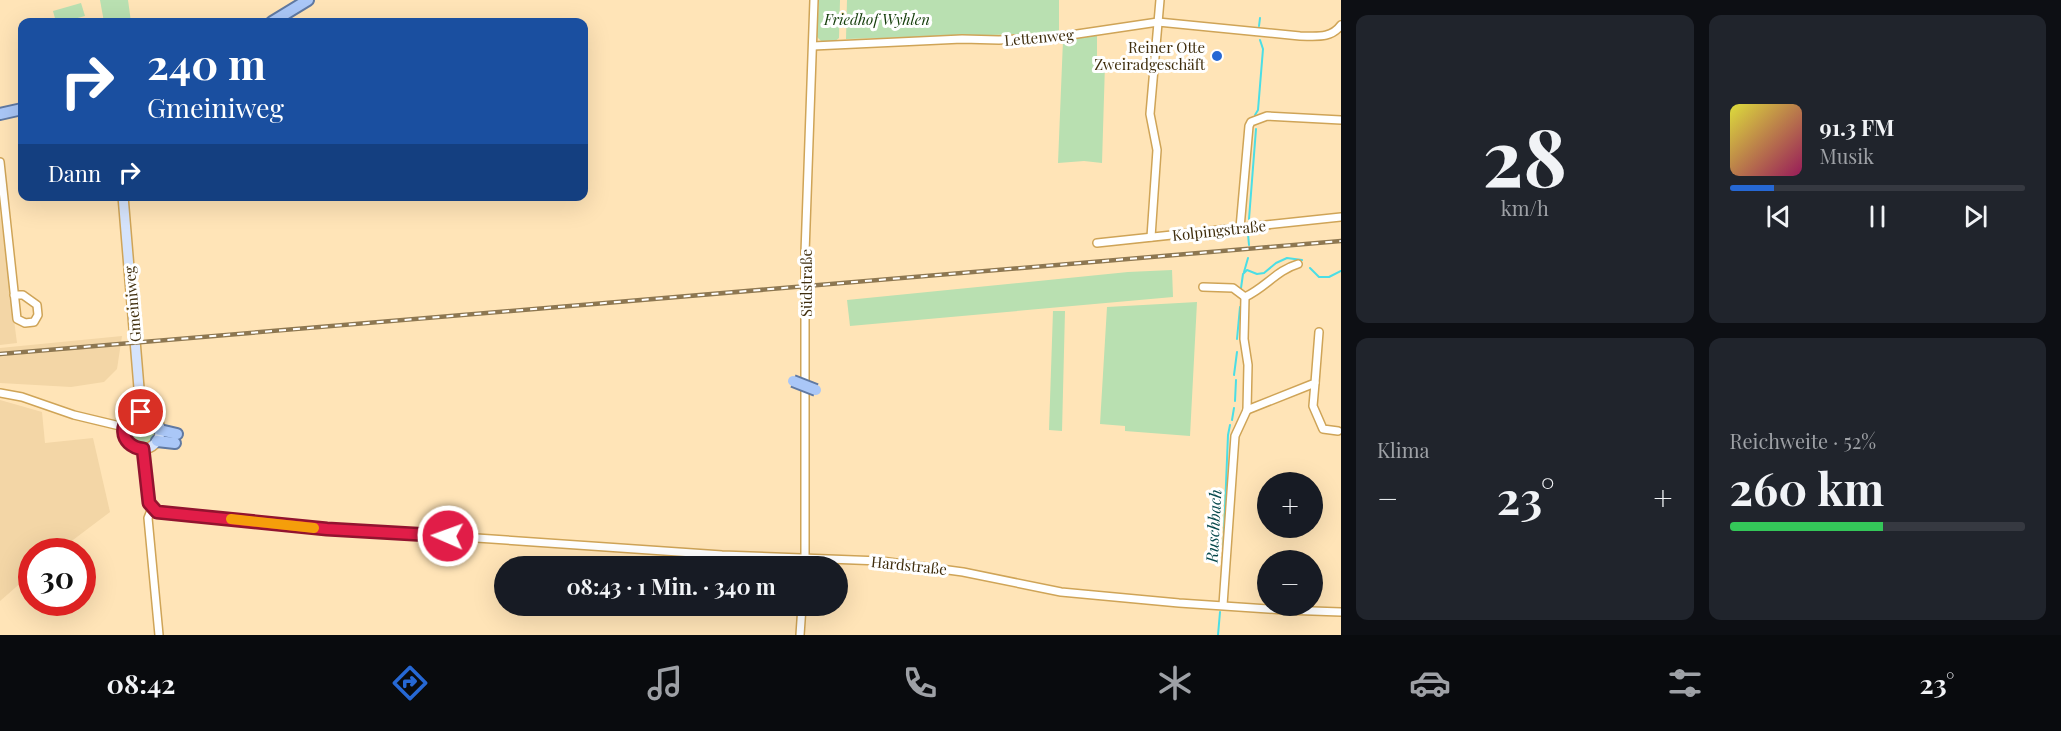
<!DOCTYPE html>
<html lang="de">
<head>
<meta charset="utf-8">
<style>
	:root { --surface:#171b24; --page:#20242c; --text:#f1f3f6; --muted:#9ea1a6; --line:#363941; --accent:#2668d4 }
	body { margin:0; font-family:"Playfair Display",serif; background:var(--page); color:var(--text); height:100vh; display:flex; flex-direction:column; font-size:22px; white-space:nowrap }
	* { box-sizing:border-box; margin:0 }
	p { font-size:20px; color:var(--muted) }
	.icon { flex:none; width:33px; height:33px; fill:none; stroke:currentColor; stroke-width:2; stroke-linecap:round; stroke-linejoin:round }
	.map { position:relative; flex:1; overflow:hidden }
	.details { display:flex; flex-direction:column; gap:15px; padding:15px; background:#0d0f14; width:720px }
	.details>* { flex:none }
	.banner { position:absolute; left:18px; top:18px; width:570px; height:183px; border-radius:12px; box-shadow:0 6px 24px #0002; background:#1a4fa0; color:#fff; overflow:hidden }
	.controls { position:absolute; left:1257px; top:472px; display:grid; gap:12px }
	.controls a { display:grid; place-items:center; width:66px; height:66px; border-radius:50%; background:var(--surface); box-shadow:0 6px 24px #0002; font-size:30px }
	.speed { position:absolute; left:18px; top:538px; display:flex; gap:12px; font-size:30px; font-weight:700; text-align:center }
	.speed>* { display:grid; place-content:center; width:78px; height:78px; border-radius:50%; background:var(--surface); box-shadow:0 6px 24px #0002; line-height:1 }
	.speed .limit { border:9px solid #d22; background:#fff; color:#111 }
	.pin { position:absolute; display:grid; place-items:center; width:51px; height:51px; color:#fff; margin:-26px; border:3px solid #fff; border-radius:50%; box-shadow:0 2px 6px #0007 }
	.me { position:absolute; width:66px; margin:-33px; rotate:272deg; stroke-linejoin:round; filter:drop-shadow(0 0 4px #0008) }
	.turn { display:flex; align-items:center; gap:21px; height:126px; padding:0 30px; font-size:27px }
	.turn .icon { width:78px; height:78px; stroke-width:2.5 }
	.turn b { display:block; font-size:42px; line-height:51px }
	.then { display:flex; align-items:center; height:57px; padding:0 30px; background:#0003; gap:12px; font-size:22px }
	.big { font-size:45px; font-weight:700; line-height:1.1 }
	.details .card { flex:1; display:flex; flex-direction:column; justify-content:center; gap:9px; min-width:0; padding:0 21px; border-radius:12px; background:var(--page) }
	.details .dial { align-items:center; gap:0 }
	.dial b { font-size:78px; line-height:1 }
	.song { display:flex; align-items:center; gap:18px }
	.cover { width:72px; height:72px; border-radius:9px; background:linear-gradient(135deg,hsl(60 70% 55%),hsl(330 70% 35%)) }
	.played { height:6px; border-radius:3px; background:linear-gradient(90deg,var(--accent) 15%,var(--line) 15%) }
	.keys { display:flex; justify-content:space-around; direction:ltr }
	.heat { display:flex; justify-content:space-between; align-items:center; font-size:33px; direction:ltr }
	.charge { height:9px; border-radius:4px; background:linear-gradient(90deg,#34c759 52%,var(--line) 0) }
	.details .tiles { flex:1; display:grid; gap:15px; grid-template-columns:repeat(2,1fr) }
	.trip { position:absolute; left:494px; top:556px; width:354px; height:60px; border-radius:30px; background:var(--surface); box-shadow:0 6px 24px #0002; font-weight:700; line-height:60px; text-align:center }
	.dock { display:flex; height:96px; justify-content:space-around; align-items:center; background:#090b0e; color:var(--muted) }
	.dock .icon { width:42px; height:42px }
	.dock .on { color:var(--accent) }
	.dock b { font-size:27px; color:var(--text) }
	main { display:flex; flex:1; min-height:0 }
	.map>svg:first-child { display:block }
</style>
</head>
<body>
<main>
<div class="map">
<svg width="1341" height="635" viewBox="0 0 1341 635">
	<rect width="100%" height="100%" fill="#ffe4b7"/>
	<!-- built -->
	<g fill="#f3d6a6">
		<polygon points="0,212 17,343 0,345"/>
		<polygon points="122,336 117,369 104,382 71,387 0,383 0,348"/>
		<polygon points="0,400 42,412 45,443 93,438 110,512 57,552 32,552 31,574 0,601"/>
	</g>
	<!-- green -->
	<g fill="#b9e0b1">
		<polygon points="100,0 128,0 131,22 104,22"/>
		<polygon points="819,0 840,0 839,38 834,42 822,42 817,37"/>
		<polygon points="847,0 1059,0 1059,33 846,39"/>
		<polygon points="81,3 85,16 63,22 56,22 53,11"/>
		<polygon points="1097,35 1097,63 1105,64 1102,163 1084,161 1058,163 1063,40"/>
		<polygon points="1172,270 1173,297 850,326 847,300 1128,272"/>
		<polygon points="1197,302 1190,436 1125,431 1125,426 1100,424 1107,307"/>
		<polygon points="1053,311 1065,311 1062,431 1049,430"/>
		<circle cx="142" cy="431" r="13"/>
	</g>
	<g fill="none" stroke-linecap="round" stroke-linejoin="round">
		<!-- stream -->
		<g stroke="#4bdee5" stroke-width="2">
			<polyline points="1259,26 1260,18"/>
			<polyline points="1255,115 1258,110 1263,49 1260,40"/>
			<polyline points="1249,219 1256,129"/>
			<polyline points="1248,234 1249,245"/>
			<polyline points="1310,268 1319,277 1329,277 1341,271"/>
			<polyline points="1244,272 1248,258"/>
			<polyline points="1241,288 1243,274 1247,270 1257,274 1264,273 1276,263 1287,258 1302,260"/>
			<polyline points="1237,339 1240,307"/>
			<polyline points="1234,375 1237,352"/>
			<polyline points="1235,401 1236,380"/>
			<polyline points="1232,420 1234,408"/>
			<polyline points="1223,557 1228,435 1230,425"/>
			<polyline points="1218,635 1220,612"/>
		</g>
		<!-- street casing -->
		<g stroke="#cfa457" stroke-width="10">
			<g id="street">
				<path d="M 813,46 L 962,39 L 999,40 L 1057,37 L 1158,22 L 1300,36 C 1316,36 1331,39 1341,25"/>
				<polyline points="0,162 17,319 25,323 34,322 38,315 37,305 23,295 14,295"/>
				<polyline points="1240,228 1249,126 1251,122 1267,116 1341,120"/>
				<polyline points="1151,237 1157,150 1150,114 1160,0"/>
				<polyline points="1097,243 1341,217"/>
				<path d="M 1203,287 L 1233,288 L 1245,297 C 1265,288 1277,270 1298,264"/>
				<polyline points="1315,383 1313,406 1323,429 1338,431"/>
				<polyline points="0,393 22,397 74,415 124,427"/>
				<polyline points="1247,410 1315,383 1319,332"/>
				<polyline points="143,449 149,503 152,508 148,518 159,635"/>
				<polyline points="152,508 157,511 369,533 462,537 722,555 881,561 963,572 1061,592 1179,603 1284,610 1341,612"/>
				<polyline points="805,567 805,253 814,0"/>
				<polyline points="1223,605 1235,436 1247,410 1248,365 1244,339 1245,297"/>
				<polyline points="800,635 802,606"/>
			</g>
		</g>
		<!-- secondary casing -->
		<g stroke="#cfa457" stroke-width="12">
			<g id="secondary">
				<polyline points="123,196 141,412"/>
				<circle cx="142" cy="431" r="18"/>
			</g>
		</g>
		<!-- primary casing -->
		<g stroke="#6079a2" stroke-width="14">
			<g id="primary">
				<polyline points="272,22 308,0"/>
				<polyline points="0,114 22,109"/>
				<polyline points="160,430 177,434"/>
				<polyline points="157,441 175,443"/>
			</g>
		</g>
		<!-- street -->
		<use href="#street" stroke="#fff" stroke-width="7"/>
		<!-- secondary -->
		<use href="#secondary" stroke="#d5e3fb" stroke-width="9"/>
		<!-- primary -->
		<use href="#primary" stroke="#aac7f7" stroke-width="10"/>
		<!-- rail casing -->
		<g stroke="#8d7751" stroke-width="4.5">
			<polyline id="rail" points="0,354 1341,241"/>
		</g>
		<!-- rail -->
		<use href="#rail" stroke="#fff" stroke-width="2" stroke-dasharray="7" stroke-linecap="butt"/>
		<!-- primary-bridge casing -->
		<g stroke="#6079a2" stroke-width="14" stroke-linecap="butt">
			<polyline id="primary-bridge" points="793,381 816,390"/>
		</g>
		<!-- primary-bridge -->
		<use href="#primary-bridge" stroke="#aac7f7" stroke-width="10"/>
	</g>
	<g fill="none" stroke-linecap="round" stroke-linejoin="round">
		<!-- route casing -->
		<g stroke="#92132f" stroke-width="15">
			<path id="route" d="M 141,412 C 117,418 118,446 143,449 L 149,503 L 157,512 L 327,529 L 448,536"/>
		</g>
		<!-- route -->
		<use href="#route" stroke="#e11d48" stroke-width="10"/>
		<!-- slow -->
		<polyline stroke="#f59e0b" stroke-width="10" points="231,519 314,528"/>
	</g>
	<!-- markers -->
	<circle fill="#2668d4" stroke="#fff" stroke-width="2" cx="1217" cy="56" r="6"/>
	<g text-anchor="middle" dominant-baseline="central" stroke-width="6" stroke-linejoin="round" paint-order="stroke">
		<!-- park labels -->
		<g font-size="15" font-style="italic" fill="#133c09" stroke="#fff">
			<text x="877" y="19">Friedhof Wyhlen</text>
		</g>
		<!-- street labels -->
		<g font-size="15" fill="#3f2d0c" stroke="#fff">
			<text transform="translate(1039 37) rotate(-5)">Lettenweg</text>
			<text transform="translate(1219 230) rotate(-6)">Kolpingstraße</text>
			<text transform="translate(806 283) rotate(-90)">Südstraße</text>
			<text transform="translate(132 304) rotate(-95)">Gmeiniweg</text>
			<text transform="translate(909 565) rotate(6)">Hardstraße</text>
		</g>
		<!-- poi labels -->
		<g font-size="15" fill="#3f2d0c" stroke="#fff" text-anchor="end">
			<text x="1205" y="47">Reiner Otte<tspan x="1205" dy="17">Zweiradgeschäft</tspan></text>
		</g>
		<!-- water labels -->
		<g font-size="16" font-style="italic" fill="#074a4d" stroke="#fff">
			<text transform="translate(1213 526) rotate(-87)">Ruschbach</text>
		</g>
	</g>
</svg>
<div class="controls">
<a>+</a>
<a>−</a>
</div>
<div class="speed"><div class="limit">30</div></div>
<div class="pin" style="left:141px;top:412px;background:#d93025"><svg class="icon" aria-label="arrive" viewBox="0 0 24 24"><path d="M6 21V4h12l-3 4 3 4H6"/></svg></div>
<svg class="me" style="left:448px;top:536px" viewBox="-20 -20 40 40"><circle r="17" fill="#e11d48" stroke="#fff" stroke-width="3"/><path d="M0-11L8 9 0 5-8 9z" fill="#fff"/></svg>
<div class="trip">08:43 · 1 Min. · 340 m</div>
<div class="banner">
<div class="turn"><svg class="icon" aria-label="right" viewBox="0 0 24 24"><path d="M7 20v-9h11M14 6l5 5-5 5"/></svg><div><b>240 m</b>Gmeiniweg</div></div>
<div class="then">Dann<svg class="icon" aria-label="right" viewBox="0 0 24 24"><path d="M7 20v-9h11M14 6l5 5-5 5"/></svg></div>
</div>
</div>
<section class="details">
<div class="tiles">
<div class="card dial"><b>28</b><p>km/h</p></div>
<div class="card">
<div class="song"><i class="cover"></i><div><b>91.3 FM</b><p>Musik</p></div></div>
<div class="played"></div>
<div class="keys"><svg class="icon" aria-label="previous" viewBox="0 0 24 24"><path d="M18 5L8 12l10 7zM5 5v14"/></svg><svg class="icon" aria-label="pause" viewBox="0 0 24 24"><path d="M8 5v14M16 5v14"/></svg><svg class="icon" aria-label="next" viewBox="0 0 24 24"><path d="M6 5l10 7-10 7zM19 5v14"/></svg></div>
</div>
<div class="card"><p>Klima</p>
<div class="heat"><a>−</a><b class="big">23°</b><a>+</a></div>
</div>
<div class="card"><p>Reichweite · 52%</p><b class="big">260 km</b><div class="charge"></div></div>
</div>
</section>
</main>
<nav class="dock">
<b>08:42</b>
<svg class="icon on" aria-label="directions" viewBox="0 0 24 24"><path d="M12 3l9 9-9 9-9-9zM9 14v-3h6M13 9l2 2-2 2"/></svg>
<svg class="icon" aria-label="music" viewBox="0 0 24 24"><path d="M9 18V5l10-2v13"/><circle cx="6" cy="18" r="3"/><circle cx="16" cy="16" r="3"/></svg>
<svg class="icon" aria-label="phone" viewBox="0 0 24 24"><path d="M5 4h4l2 5-3 2q2 4 5 5l2-3 5 2v4C11 20 4 13 5 4z"/></svg>
<svg class="icon" aria-label="climate" viewBox="0 0 24 24"><path d="M12 3v18M4 7l16 10M4 17L20 7"/></svg>
<svg class="icon" aria-label="car" viewBox="0 0 24 24"><path d="M5 17H2v-5l4-1 3-4h7l3 4 3 1v5h-3M9 17h6M6 11h13"/><circle cx="7" cy="17" r="2"/><circle cx="17" cy="17" r="2"/></svg>
<svg class="icon" aria-label="filters" viewBox="0 0 24 24"><path d="M4 7h16M4 17h16"/><circle cx="9" cy="7" r="2"/><circle cx="15" cy="17" r="2"/></svg>
<b>23°</b>
</nav>
</body>
</html>
